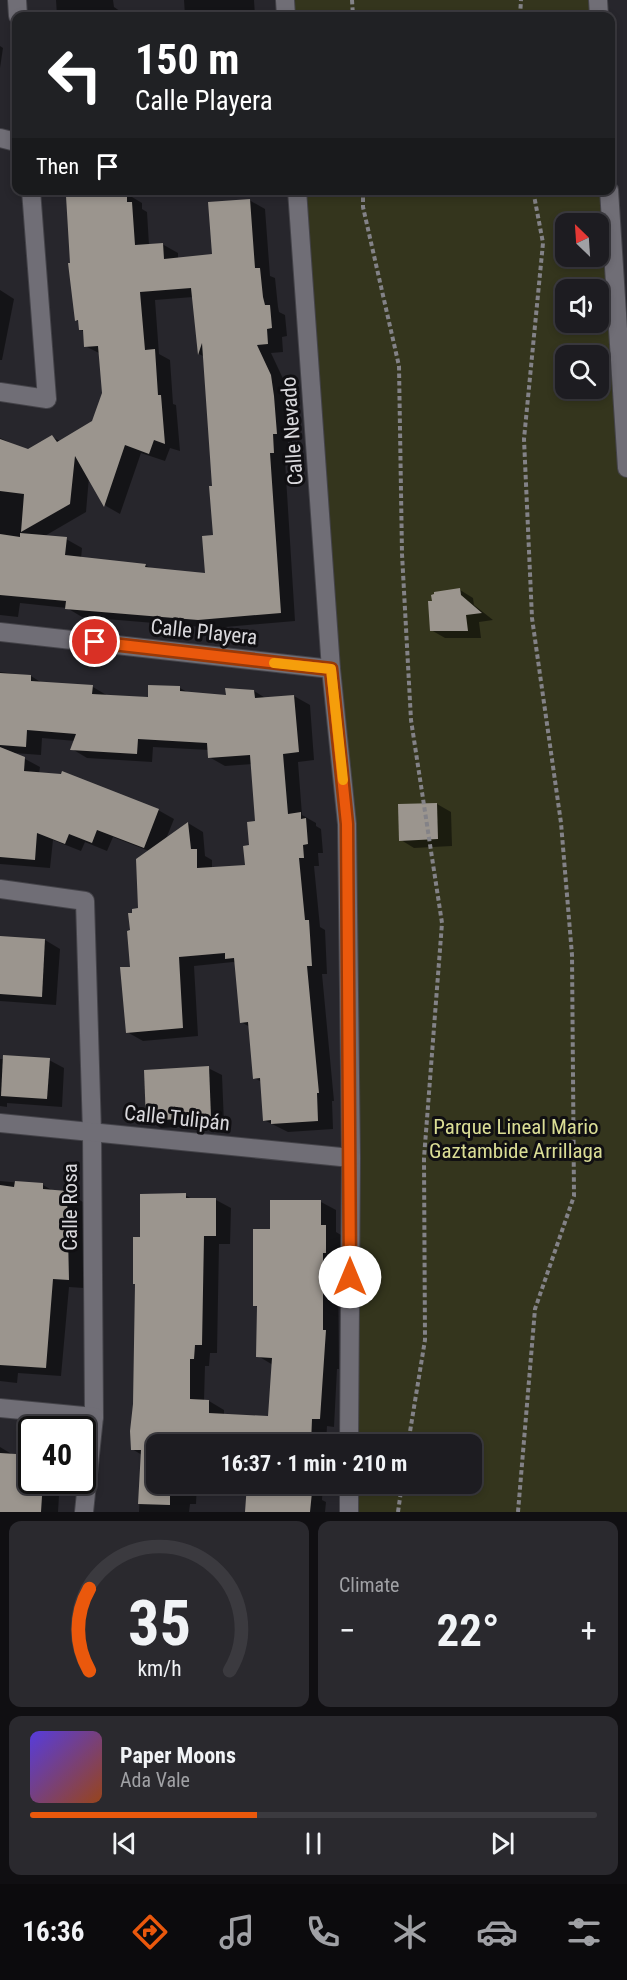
<!DOCTYPE html>
<html lang="en">
<head>
<meta charset="utf-8">
<style>
	:root { --surface:#1d1c21; --page:#2a292e; --text:#f1f3f6; --muted:#a0a1a5; --line:#3b3a3f; --accent:#ea580c }
	body { margin:0; font-family:"Roboto Condensed",sans-serif; background:var(--page); color:var(--text); height:100vh; display:flex; flex-direction:column; font-size:22px; white-space:nowrap }
	* { box-sizing:border-box; margin:0 }
	p { font-size:20px; color:var(--muted) }
	.icon { flex:none; width:33px; height:33px; fill:none; stroke:currentColor; stroke-width:2; stroke-linecap:round; stroke-linejoin:round }
	.map { position:relative; height:1512px; overflow:hidden }
	.sheet { display:flex; flex-direction:column; gap:9px; padding:9px; background:#100f12; flex:1 }
	.sheet>* { flex:none }
	.banner { position:absolute; left:12px; top:12px; width:603px; height:183px; border-radius:12px; box-shadow:0 3px 9px #0003,0 0 0 2px var(--line); background:#202124; color:#fff; overflow:hidden }
	.needle { width:39px; rotate:335deg }
	.controls { position:absolute; left:555px; top:213px; display:grid; gap:12px }
	.controls a { display:grid; place-items:center; width:54px; height:54px; border-radius:12px; background:var(--surface); box-shadow:0 3px 9px #0003,0 0 0 2px var(--line); font-size:30px }
	.speed { position:absolute; left:18px; top:1416px; display:flex; gap:12px; font-size:30px; font-weight:700; text-align:center }
	.speed>* { display:grid; place-content:center; width:78px; height:78px; border-radius:50%; background:var(--surface); box-shadow:0 3px 9px #0003,0 0 0 2px var(--line); line-height:1 }
	.speed .limit { border:3px solid #111; border-radius:9px; background:#fff; color:#111 }
	.pin { position:absolute; display:grid; place-items:center; width:51px; height:51px; color:#fff; margin:-26px; border:3px solid #fff; border-radius:50%; box-shadow:0 2px 6px #0007 }
	.me { position:absolute; width:66px; margin:-33px; rotate:0deg; stroke-linejoin:round; filter:drop-shadow(0 0 4px #0008) }
	.turn { display:flex; align-items:center; gap:21px; height:126px; padding:0 24px; font-size:27px }
	.turn .icon { width:78px; height:78px; stroke-width:2.5 }
	.turn b { display:block; font-size:42px; line-height:51px }
	.then { display:flex; align-items:center; height:57px; padding:0 24px; background:#0003; gap:12px; font-size:22px }
	.big { font-size:45px; font-weight:700; line-height:1.1 }
	.sheet .card { flex:1; display:flex; flex-direction:column; justify-content:center; gap:9px; min-width:0; padding:0 21px; border-radius:12px; background:var(--page) }
	.sheet .dial { align-items:center; gap:0 }
	.dial svg { height:156px; overflow:visible; fill:none; stroke:var(--line); stroke-width:7; stroke-linecap:round; text-anchor:middle }
	.dial text { fill:var(--text); stroke:none }
	.song { display:flex; align-items:center; gap:18px }
	.cover { width:72px; height:72px; border-radius:9px; background:linear-gradient(135deg,hsl(250 70% 55%),hsl(20 70% 35%)) }
	.played { height:6px; border-radius:3px; background:linear-gradient(90deg,var(--accent) 40%,var(--line) 40%) }
	.keys { display:flex; justify-content:space-around; direction:ltr }
	.heat { display:flex; justify-content:space-between; align-items:center; font-size:33px; direction:ltr }
	.sheet .tiles { flex:1; display:grid; gap:9px; grid-template-columns:1fr 1fr }
	.card:last-child { grid-column:span 2 }
	.trip { position:absolute; left:146px; top:1434px; width:336px; height:60px; border-radius:12px; background:var(--surface); box-shadow:0 3px 9px #0003,0 0 0 2px var(--line); font-weight:700; line-height:60px; text-align:center }
	.tabs { display:flex; height:96px; justify-content:space-around; align-items:center; background:#0c0b0d; color:var(--muted) }
	.tabs .icon { width:42px; height:42px }
	.tabs .on { color:var(--accent) }
	.tabs b { font-size:27px; color:var(--text) }
	.map>svg:first-child { display:block }
</style>
</head>
<body>
<div class="map">
<svg width="627" height="1512" viewBox="0 0 627 1512">
	<rect width="100%" height="100%" fill="#27262c"/>
	<!-- green -->
	<g fill="#34351d" fill-rule="evenodd">
		<polygon points="285,0 598,0 599,16 286,16"/>
		<path d="M 297,191 L 609,191 L 627,468 L 627,1512 L 349,1512 L 349,1484 L 471,1484 L 471,1444 L 349,1444 L 347,824 ZM 566,224 L 598,224 L 598,256 L 566,256 ZM 566,290 L 598,290 L 598,322 L 566,322 ZM 566,356 L 598,356 L 598,388 L 566,388 Z"/>
	</g>
	<!-- shadow -->
	<g fill="#0007" fill-rule="evenodd">
		<polygon points="56,0 113,0 114,7 127,16 57,16"/>
		<polygon points="184,0 254,0 255,16 185,16"/>
		<polygon points="0,46 3,48 0,68"/>
		<path d="M 74,190 L 127,192 L 127,194 L 142,203 L 142,209 L 147,212 L 149,245 L 162,244 L 178,253 L 178,259 L 214,255 L 249,200 L 265,209 L 270,276 L 275,278 L 278,307 L 279,312 L 285,315 L 287,336 L 282,337 L 283,352 L 271,353 L 286,385 L 289,406 L 292,442 L 288,442 L 289,461 L 285,461 L 295,621 L 214,628 L 82,617 L 67,608 L 20,603 L 18,617 L 0,615 L 0,438 L 28,451 L 52,437 L 60,441 L 94,422 L 103,394 L 101,354 L 85,346 L 84,332 L 80,329 L 79,322 L 76,320 ZM 193,297 L 199,354 L 205,357 L 213,487 L 215,536 L 207,575 L 152,569 L 145,565 L 81,559 L 82,548 L 66,539 L 43,537 L 86,512 L 89,477 L 106,506 L 120,514 L 141,453 L 165,461 L 170,448 L 180,451 L 176,405 L 173,404 L 170,360 L 159,354 L 155,300 Z"/>
		<polygon points="0,290 14,299 2,360 0,360"/>
		<polygon points="460,590 473,598 474,605 493,620 479,622 481,638 445,638 431,630"/>
		<path d="M 0,672 L 31,676 L 42,683 L 93,687 L 108,696 L 149,699 L 180,688 L 189,693 L 227,696 L 254,691 L 267,699 L 294,696 L 310,705 L 314,760 L 298,762 L 302,815 L 316,823 L 316,826 L 321,829 L 323,853 L 318,853 L 319,866 L 314,866 L 320,927 L 325,930 L 327,974 L 322,974 L 334,1101 L 332,1101 L 333,1129 L 288,1132 L 264,1120 L 262,1082 L 254,1078 L 250,1027 L 241,1022 L 236,963 L 233,962 L 194,966 L 198,1036 L 143,1041 L 127,1032 L 132,968 L 131,932 L 140,909 L 149,851 L 113,837 L 107,851 L 85,842 L 81,851 L 53,840 L 50,868 L 0,864 ZM 42,738 L 75,741 L 72,749 L 87,758 L 152,762 L 153,747 L 209,750 L 209,757 L 225,766 L 253,764 L 257,822 L 246,866 L 212,869 L 212,860 L 205,856 L 203,832 L 188,823 L 166,839 L 174,819 L 158,810 L 39,774 L 40,767 L 14,753 L 41,755 Z"/>
		<polygon points="437,804 451,812 452,846 414,848 401,840"/>
		<polygon points="2,938 45,940 60,949 56,1005 0,1001 0,940"/>
		<polygon points="0,1059 49,1060 64,1068 62,1107 7,1103 7,1107 0,1106"/>
		<polygon points="208,1068 222,1075 224,1124 161,1128 148,1120"/>
		<polygon points="0,1181 43,1185 55,1192 67,1193 83,1202 84,1288 69,1287 61,1376 18,1373 17,1383 0,1381"/>
		<polygon points="185,1195 194,1200 216,1200 231,1208 230,1244 219,1244 217,1353 210,1353 209,1366 205,1366 204,1401 209,1401 224,1410 224,1415 270,1418 273,1365 258,1356 259,1308 254,1305 272,1231 321,1202 336,1210 336,1232 341,1235 340,1261 338,1261 339,1369 337,1369 334,1427 327,1426 326,1444 156,1444 156,1484 197,1484 196,1504 190,1504 189,1512 139,1512 142,1455 132,1449 142,1239"/>
		<polygon points="0,1447 15,1456 32,1480 60,1480 58,1512 0,1512"/>
		<polygon points="249,1484 323,1484 322,1500 326,1502 325,1512 246,1512"/>
	</g>
	<!-- building -->
	<g fill="#9b958e">
		<polygon points="72,190 127,192 127,202 132,202 135,245 163,243 164,259 212,254 208,202 250,199 255,268 260,268 263,297 265,305 270,305 272,328 267,329 268,344 257,345 271,375 274,396 277,434 273,434 274,453 270,453 281,613 198,620 65,609 66,601 0,595 0,534 20,537 20,533 67,537 65,555 146,564 145,567 205,573 202,536 213,535 209,486 212,486 202,343 198,355 191,288 140,292 145,350 155,349 158,395 161,395 165,444 154,440 149,454 125,445 104,507 75,456 70,504 21,532 24,494 0,491 0,439 28,449 52,435 57,442 92,421 102,393 98,346 84,347 83,330 79,330 78,320 75,321 68,263 70,263 66,196 73,195"/>
		<polygon points="460,588 461,595 482,613 466,615 468,631 430,631 428,601 432,601 431,595 434,594 434,592"/>
		<polygon points="0,673 31,675 31,681 93,685 92,694 148,697 148,685 180,686 180,691 226,695 225,688 254,690 255,698 294,695 299,752 283,754 288,814 301,812 301,819 306,818 308,844 303,845 304,858 299,858 305,920 309,920 312,966 307,966 319,1093 317,1093 318,1121 271,1124 271,1120 263,1121 260,1078 253,1079 248,1022 240,1023 234,958 225,959 225,953 179,957 183,1028 126,1033 120,967 130,967 127,931 130,930 128,913 132,913 132,909 138,908 136,859 188,822 191,849 197,849 197,868 245,865 243,846 249,845 247,822 255,821 250,755 208,758 207,743 138,739 137,754 70,750 76,734 27,730 26,747 0,745"/>
		<polygon points="0,747 25,757 24,771 61,774 62,771 159,809 144,848 97,830 92,843 69,834 65,844 37,833 35,860 0,857"/>
		<polygon points="437,803 438,839 399,841 398,804"/>
		<polygon points="0,936 45,939 42,997 0,994"/>
		<polygon points="3,1055 50,1058 47,1099 1,1096"/>
		<polygon points="209,1066 211,1117 146,1121 144,1070"/>
		<polygon points="15,1181 43,1183 43,1189 67,1191 69,1280 53,1279 46,1368 0,1365 0,1185 14,1187"/>
		<polygon points="186,1193 186,1198 216,1198 216,1236 204,1236 202,1345 195,1345 194,1359 190,1359 190,1399 209,1400 209,1413 268,1416 272,1358 256,1357 257,1306 253,1306 253,1229 270,1229 270,1200 321,1200 321,1225 326,1225 326,1253 323,1253 323,1330 326,1330 320,1419 312,1419 311,1444 156,1444 156,1484 182,1484 182,1496 170,1496 170,1505 138,1504 141,1450 131,1450 130,1431 133,1404 135,1284 133,1284 133,1237 140,1237 140,1194"/>
		<polygon points="0,1453 32,1455 32,1480 43,1480 41,1512 0,1512"/>
		<polygon points="247,1484 307,1484 306,1491 312,1492 310,1512 245,1512"/>
	</g>
	<g fill="none" stroke-linecap="round" stroke-linejoin="round">
		<!-- minor casing -->
		<g stroke="#444349" stroke-width="20">
			<g id="minor">
				<polyline points="17,0 18,16"/>
				<polyline points="285,0 286,16"/>
				<polyline points="598,0 599,16"/>
				<polyline points="0,138 16,142"/>
				<polyline points="297,190 331,669 347,824 351,1158 349,1444"/>
				<polyline points="609,190 627,468"/>
				<polyline points="0,392 47,399 31,190"/>
				<polyline points="0,632 331,669"/>
				<polyline points="0,889 85,901 92,1132 94,1417 84,1512"/>
				<polyline points="0,1123 351,1158"/>
				<polyline points="0,1408 94,1417"/>
				<polyline points="349,1512 349,1484"/>
			</g>
		</g>
		<!-- path -->
		<g stroke="#838287" stroke-width="4" stroke-dasharray="4.5 3" stroke-linecap="butt">
			<polyline points="352,0 353,16"/>
			<polyline points="520,16 521,0"/>
			<polyline points="363,190 363,207 399,366 402,554 411,720 442,923 424,1158 425,1340 408,1444"/>
			<polyline points="398,1512 402,1484"/>
			<polyline points="518,1512 535,1309 574,1196 572,955 561,823 532,618 524,439 543,243 533,190"/>
		</g>
		<!-- minor -->
		<use href="#minor" stroke="#706e76" stroke-width="18"/>
	</g>
	<g fill="none" stroke-linecap="round" stroke-linejoin="round">
		<!-- route casing -->
		<g stroke="#983908" stroke-width="15">
			<polyline id="route" points="95,642 331,669 347,824 350,1277"/>
		</g>
		<!-- route -->
		<use href="#route" stroke="#ea580c" stroke-width="10"/>
		<!-- slow -->
		<polyline stroke="#f59e0b" stroke-width="10" points="274,663 331,669 343,780"/>
	</g>
	<g text-anchor="middle" dominant-baseline="central" stroke-width="6" stroke-linejoin="round" paint-order="stroke">
		<!-- street labels -->
		<g font-size="21" fill="#d9d8dc" stroke="#100f12">
			<text transform="translate(292 431) rotate(-94)">Calle Nevado</text>
			<text transform="translate(204 632) rotate(6)">Calle Playera</text>
			<text transform="translate(177 1118) rotate(6)">Calle Tulipán</text>
			<text transform="translate(70 1207) rotate(-90)">Calle Rosa</text>
		</g>
		<!-- park labels -->
		<g font-size="21" fill="#dadd95" stroke="#100f12">
			<text x="516" y="1127">Parque Lineal Mario<tspan x="516" dy="24">Gaztambide Arrillaga</tspan></text>
		</g>
	</g>
</svg>
<div class="controls">
<a><svg class="needle" viewBox="-14 -14 28 28"><path d="M0-13l5 13h-10z" fill="#e53935"/><path d="M0 13l5-13h-10z" fill="#a0a1a5"/></svg></a>
<a><svg class="icon" aria-label="sound" viewBox="0 0 24 24"><path d="M4 9h4l5-4v14l-5-4H4zM17 9q2 3 0 6"/></svg></a>
<a><svg class="icon" aria-label="search" viewBox="0 0 24 24"><circle cx="10" cy="10" r="6"/><path d="M15 15l6 6"/></svg></a>
</div>
<div class="speed"><div class="limit">40</div></div>
<div class="pin" style="left:95px;top:642px;background:#d93025"><svg class="icon" aria-label="arrive" viewBox="0 0 24 24"><path d="M6 21V4h12l-3 4 3 4H6"/></svg></div>
<svg class="me" style="left:350px;top:1277px" viewBox="-20 -20 40 40"><circle r="19" fill="#fff"/><path d="M0-13L10 11 0 6-10 11z" fill="#ea580c"/></svg>
<div class="trip">16:37 · 1 min · 210 m</div>
<div class="banner">
<div class="turn"><svg class="icon" aria-label="left" viewBox="0 0 24 24"><path d="M17 20v-9H6M10 6l-5 5 5 5"/></svg><div><b>150 m</b>Calle Playera</div></div>
<div class="then">Then<svg class="icon" aria-label="arrive" viewBox="0 0 24 24"><path d="M6 21V4h12l-3 4 3 4H6"/></svg></div>
</div>
</div>
<section class="sheet">
<div class="tiles">
<div class="card dial"><svg viewBox="0 0 100 80">
<path d="M14 69A42 42 0 1 1 86 69"/>
<path d="M14 69A42 42 0 0 1 14 27" stroke="#ea580c"/>
<text x="50" y="56" font-size="32" font-weight="700">35</text>
<text x="50" y="72" font-size="11">km/h</text>
</svg></div>
<div class="card"><p>Climate</p>
<div class="heat"><a>−</a><b class="big">22°</b><a>+</a></div>
</div>
<div class="card">
<div class="song"><i class="cover"></i><div><b>Paper Moons</b><p>Ada Vale</p></div></div>
<div class="played"></div>
<div class="keys"><svg class="icon" aria-label="previous" viewBox="0 0 24 24"><path d="M18 5L8 12l10 7zM5 5v14"/></svg><svg class="icon" aria-label="pause" viewBox="0 0 24 24"><path d="M8 5v14M16 5v14"/></svg><svg class="icon" aria-label="next" viewBox="0 0 24 24"><path d="M6 5l10 7-10 7zM19 5v14"/></svg></div>
</div>
</div>
</section>
<nav class="tabs">
<b>16:36</b>
<svg class="icon on" aria-label="directions" viewBox="0 0 24 24"><path d="M12 3l9 9-9 9-9-9zM9 14v-3h6M13 9l2 2-2 2"/></svg>
<svg class="icon" aria-label="music" viewBox="0 0 24 24"><path d="M9 18V5l10-2v13"/><circle cx="6" cy="18" r="3"/><circle cx="16" cy="16" r="3"/></svg>
<svg class="icon" aria-label="phone" viewBox="0 0 24 24"><path d="M5 4h4l2 5-3 2q2 4 5 5l2-3 5 2v4C11 20 4 13 5 4z"/></svg>
<svg class="icon" aria-label="climate" viewBox="0 0 24 24"><path d="M12 3v18M4 7l16 10M4 17L20 7"/></svg>
<svg class="icon" aria-label="car" viewBox="0 0 24 24"><path d="M5 17H2v-5l4-1 3-4h7l3 4 3 1v5h-3M9 17h6M6 11h13"/><circle cx="7" cy="17" r="2"/><circle cx="17" cy="17" r="2"/></svg>
<svg class="icon" aria-label="filters" viewBox="0 0 24 24"><path d="M4 7h16M4 17h16"/><circle cx="9" cy="7" r="2"/><circle cx="15" cy="17" r="2"/></svg>
</nav>
</body>
</html>
